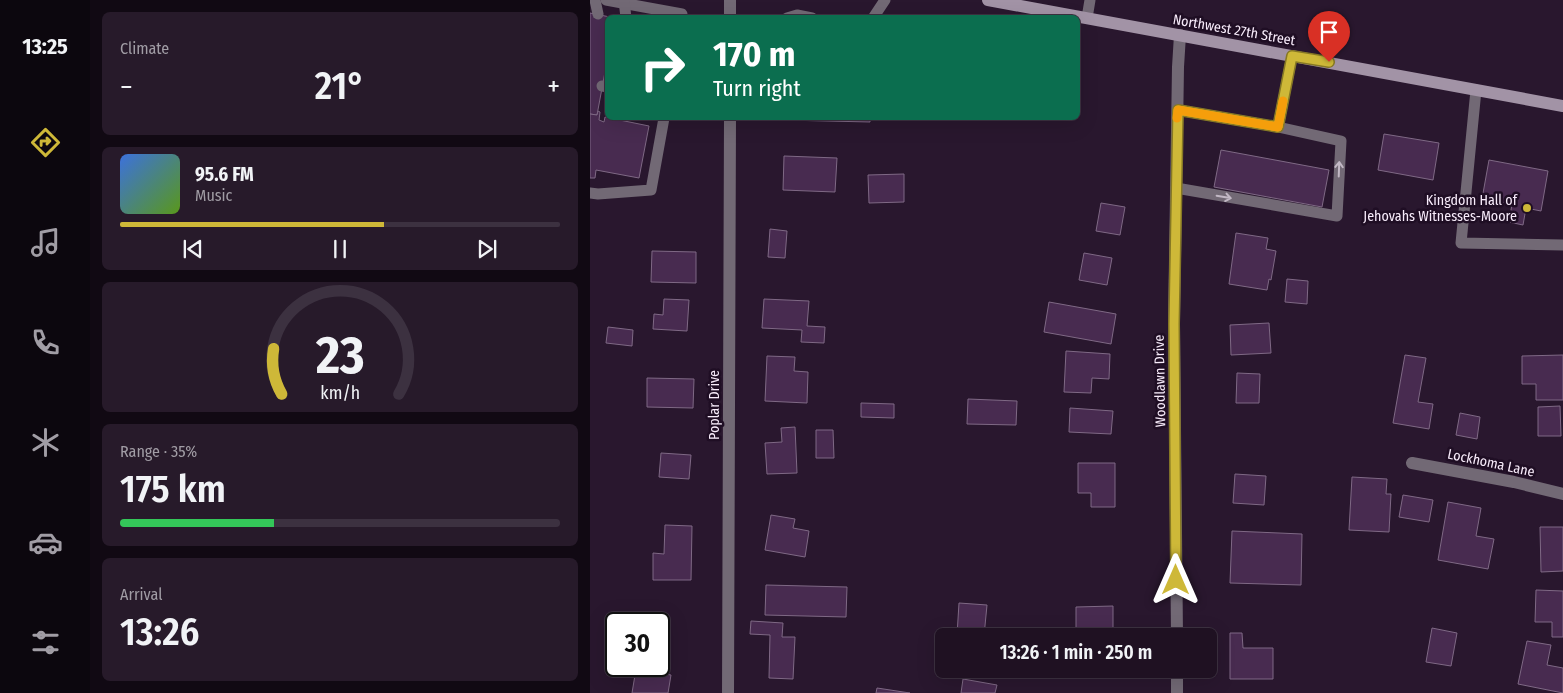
<!DOCTYPE html>
<html lang="en">
<head>
<meta charset="utf-8">
<style>
	:root { --surface:#1f1122; --page:#271a2a; --text:#f1f3f6; --muted:#a19da5; --line:#3c3140; --accent:#ceb838 }
	body { margin:0; font-family:"Fira Sans Condensed",sans-serif; background:var(--page); color:var(--text); height:100vh; display:flex; flex-direction:column; font-size:19px; white-space:nowrap }
	* { box-sizing:border-box; margin:0 }
	p { font-size:16px; color:var(--muted) }
	.icon { flex:none; width:28px; height:28px; fill:none; stroke:currentColor; stroke-width:2; stroke-linecap:round; stroke-linejoin:round }
	.map { position:relative; flex:1; overflow:hidden }
	.details { display:flex; flex-direction:column; gap:12px; padding:12px; background:#110913; width:500px }
	.details>* { flex:none }
	.hud { position:absolute; left:15px; top:15px; width:475px; height:105px; border-radius:8px; box-shadow:0 5px 20px #0002,0 0 0 1px var(--line); background:#0b6e4f; color:#fff; overflow:hidden }
	.speed { position:absolute; left:15px; top:612px; display:flex; gap:10px; font-size:25px; font-weight:700; text-align:center }
	.speed>* { display:grid; place-content:center; width:65px; height:65px; border-radius:50%; background:var(--surface); box-shadow:0 5px 20px #0002,0 0 0 1px var(--line); line-height:1 }
	.speed .limit { border:2px solid #111; border-radius:8px; background:#fff; color:#111 }
	.pin { position:absolute; display:grid; place-items:center; width:42px; height:42px; color:#fff; margin:-51px -21px; border-radius:50% 50% 50% 0; rotate:-45deg; box-shadow:0 0 5px #0007 }
	.pin .icon { rotate:45deg }
	.me { position:absolute; width:55px; margin:-28px; rotate:0deg; stroke-linejoin:round; filter:drop-shadow(0 0 4px #0008) }
	.turn { display:flex; align-items:center; gap:18px; height:105px; padding:0 25px; font-size:22px }
	.turn .icon { width:65px; height:65px; stroke-width:2.5 }
	.turn b { display:block; font-size:35px; line-height:42px }
	.big { font-size:38px; font-weight:600; line-height:1.1 }
	.details .widget { flex:1; display:flex; flex-direction:column; justify-content:center; gap:8px; min-width:0; padding:0 18px; border-radius:8px; background:var(--page) }
	.details .dial { align-items:center; gap:0 }
	.dial svg { height:130px; overflow:visible; fill:none; stroke:var(--line); stroke-width:7; stroke-linecap:round; text-anchor:middle }
	.dial text { fill:var(--text); stroke:none }
	.song { display:flex; align-items:center; gap:15px }
	.cover { width:60px; height:60px; border-radius:8px; background:linear-gradient(135deg,hsl(220 70% 55%),hsl(90 70% 35%)) }
	.played { height:5px; border-radius:2px; background:linear-gradient(90deg,var(--accent) 60%,var(--line) 60%) }
	.keys { display:flex; justify-content:space-around; direction:ltr }
	.heat { display:flex; justify-content:space-between; align-items:center; font-size:28px; direction:ltr }
	.charge { height:8px; border-radius:4px; background:linear-gradient(90deg,#34c759 35%,var(--line) 0) }
	.trip { position:absolute; left:345px; top:628px; width:282px; height:50px; border-radius:8px; background:var(--surface); box-shadow:0 5px 20px #0002,0 0 0 1px var(--line); font-weight:600; line-height:50px; text-align:center }
	main { display:flex; flex:1; min-height:0 }
	.dock { display:flex; flex-direction:column; width:90px; justify-content:space-around; align-items:center; background:#0c070e; color:var(--muted) }
	.dock .icon { width:35px; height:35px }
	.dock .current { color:var(--accent) }
	.dock b { font-size:22px; color:var(--text) }
	.map>svg:first-child { display:block }
</style>
</head>
<body>
<main>
<nav class="dock">
<b>13:25</b>
<svg class="icon current" aria-label="directions" viewBox="0 0 24 24"><path d="M12 3l9 9-9 9-9-9zM9 14v-3h6M13 9l2 2-2 2"/></svg>
<svg class="icon" aria-label="music" viewBox="0 0 24 24"><path d="M9 18V5l10-2v13"/><circle cx="6" cy="18" r="3"/><circle cx="16" cy="16" r="3"/></svg>
<svg class="icon" aria-label="phone" viewBox="0 0 24 24"><path d="M5 4h4l2 5-3 2q2 4 5 5l2-3 5 2v4C11 20 4 13 5 4z"/></svg>
<svg class="icon" aria-label="climate" viewBox="0 0 24 24"><path d="M12 3v18M4 7l16 10M4 17L20 7"/></svg>
<svg class="icon" aria-label="car" viewBox="0 0 24 24"><path d="M5 17H2v-5l4-1 3-4h7l3 4 3 1v5h-3M9 17h6M6 11h13"/><circle cx="7" cy="17" r="2"/><circle cx="17" cy="17" r="2"/></svg>
<svg class="icon" aria-label="filters" viewBox="0 0 24 24"><path d="M4 7h16M4 17h16"/><circle cx="9" cy="7" r="2"/><circle cx="15" cy="17" r="2"/></svg>
</nav>
<section class="details">
<div class="widget"><p>Climate</p>
<div class="heat"><a>−</a><b class="big">21°</b><a>+</a></div>
</div>
<div class="widget">
<div class="song"><i class="cover"></i><div><b>95.6 FM</b><p>Music</p></div></div>
<div class="played"></div>
<div class="keys"><svg class="icon" aria-label="previous" viewBox="0 0 24 24"><path d="M18 5L8 12l10 7zM5 5v14"/></svg><svg class="icon" aria-label="pause" viewBox="0 0 24 24"><path d="M8 5v14M16 5v14"/></svg><svg class="icon" aria-label="next" viewBox="0 0 24 24"><path d="M6 5l10 7-10 7zM19 5v14"/></svg></div>
</div>
<div class="widget dial"><svg viewBox="0 0 100 80">
<path d="M14 69A42 42 0 1 1 86 69"/>
<path d="M14 69A42 42 0 0 1 9 41" stroke="#ceb838"/>
<text x="50" y="56" font-size="32" font-weight="700">23</text>
<text x="50" y="72" font-size="11">km/h</text>
</svg></div>
<div class="widget"><p>Range · 35%</p><b class="big">175 km</b><div class="charge"></div></div>
<div class="widget"><p>Arrival</p><b class="big">13:26</b></div>
</section>
<div class="map">
<svg width="973" height="693" viewBox="0 0 973 693">
	<rect width="100%" height="100%" fill="#29172e"/>
	<!-- building -->
	<g fill="#482b50" stroke="#7f6985">
		<polygon points="0,13 25,18 18,18 18,70 15,72 7,115 0,114"/>
		<polygon points="8,111 10,112 9,120 14,122 15,117 59,126 49,178 6,170 5,178 0,178 0,114 7,115"/>
		<polygon points="194,118 280,118 280,122 194,120"/>
		<polygon points="794,134 849,143 843,180 788,170"/>
		<polygon points="631,150 739,170 732,207 624,187"/>
		<polygon points="194,156 247,158 245,192 193,190"/>
		<polygon points="899,160 958,171 951,211 936,208 933,225 919,222 922,204 892,199"/>
		<polygon points="314,174 314,202 279,203 278,175"/>
		<polygon points="511,203 535,207 530,235 506,231"/>
		<polygon points="180,229 197,231 195,258 178,257"/>
		<polygon points="646,233 678,238 676,249 686,251 681,280 679,279 677,290 639,284"/>
		<polygon points="62,251 106,252 106,283 61,282"/>
		<polygon points="494,253 522,258 517,285 489,280"/>
		<polygon points="697,279 718,281 717,304 695,302"/>
		<polygon points="74,299 99,300 97,331 63,329 64,314 73,315"/>
		<polygon points="174,299 219,301 217,326 235,327 234,343 211,342 212,330 172,328"/>
		<polygon points="459,302 526,314 521,344 454,332"/>
		<polygon points="679,323 681,353 641,355 640,325"/>
		<polygon points="18,327 43,330 42,346 16,343"/>
		<polygon points="476,351 520,354 519,379 502,378 501,393 474,392"/>
		<polygon points="815,355 836,358 828,402 843,404 839,429 803,423"/>
		<polygon points="973,355 973,400 946,400 946,384 932,384 932,356"/>
		<polygon points="177,356 205,357 204,371 218,372 217,403 175,401"/>
		<polygon points="647,373 670,374 669,403 646,403"/>
		<polygon points="57,378 104,379 103,408 57,407"/>
		<polygon points="378,399 427,401 426,425 377,424"/>
		<polygon points="271,403 304,404 304,418 271,417"/>
		<polygon points="970,406 971,436 948,436 948,407"/>
		<polygon points="480,408 523,411 521,434 479,432"/>
		<polygon points="870,413 890,417 887,439 866,435"/>
		<polygon points="205,427 207,473 177,474 175,443 192,442 191,428"/>
		<polygon points="226,430 243,430 244,458 226,458"/>
		<polygon points="71,453 101,455 99,479 69,477"/>
		<polygon points="488,463 525,463 525,507 501,507 501,493 488,493"/>
		<polygon points="645,474 676,476 674,505 643,503"/>
		<polygon points="762,477 797,479 796,494 801,494 799,532 759,530"/>
		<polygon points="813,495 843,500 839,522 809,517"/>
		<polygon points="858,502 891,508 886,536 904,539 898,569 848,560"/>
		<polygon points="181,515 205,519 203,528 219,531 215,557 175,550"/>
		<polygon points="75,525 102,526 101,580 63,580 63,553 74,554"/>
		<polygon points="950,527 973,527 973,571 951,572"/>
		<polygon points="642,531 712,534 711,585 640,583"/>
		<polygon points="176,585 257,587 256,617 175,615"/>
		<polygon points="946,590 973,591 973,637 962,637 962,622 945,622"/>
		<polygon points="369,603 397,605 394,636 367,635"/>
		<polygon points="523,606 523,636 486,636 486,607"/>
		<polygon points="161,621 193,623 192,637 205,637 203,679 179,678 180,635 160,634"/>
		<polygon points="842,628 867,633 861,666 836,662"/>
		<polygon points="640,633 652,633 653,648 683,648 683,679 640,679"/>
		<polygon points="937,641 961,645 957,665 973,668 973,693 928,684"/>
		<polygon points="46,669 81,675 78,693 42,693"/>
		<polygon points="373,679 407,685 405,693 371,693"/>
		<polygon points="287,688 320,693 286,693"/>
	</g>
	<g fill="none" stroke-linecap="round" stroke-linejoin="round">
		<!-- lane -->
		<g stroke="#726975" stroke-width="11">
			<polyline points="5,0 8,14"/>
			<polyline points="16,0 92,14 91,18"/>
			<polyline points="34,0 36,18"/>
			<polyline points="197,18 207,15 222,18"/>
			<polyline points="283,18 295,0"/>
			<polyline points="497,18 500,0"/>
			<polyline points="12,86 18,87"/>
			<polyline points="886,90 871,243 973,245"/>
			<polyline points="588,110 688,127 702,56"/>
			<polyline points="586,188 747,216 751,141 688,127"/>
			<polyline points="0,193 8,194 61,190 74,118"/>
		</g>
		<!-- street -->
		<g stroke="#726975" stroke-width="12">
			<polyline points="140,18 140,0"/>
			<polyline points="822,463 924,482 973,494"/>
			<polyline points="587,636 584,323 588,67 590,35"/>
			<polyline points="587,669 587,693"/>
			<polyline points="138,693 140,118"/>
		</g>
		<!-- secondary -->
		<polyline stroke="#a293a6" stroke-width="12" points="398,0 973,106"/>
	</g>
	<!-- one-way arrows -->
	<defs><path id="oneway-shaft" d="M-6 0H5M1.5-3L5.5 0L1.5 3" fill="none" stroke-width="1.6" stroke-linecap="round" stroke-linejoin="round" transform="scale(1.25)"/></defs>
	<g stroke="#c2b8c5">
		<use href="#oneway-shaft" transform="translate(749 169) rotate(-88)"/>
		<use href="#oneway-shaft" transform="translate(634 197) rotate(10)"/>
	</g>
	<g fill="none" stroke-linecap="round" stroke-linejoin="round">
		<!-- route casing -->
		<g stroke="#867824" stroke-width="12">
			<polyline id="route" points="586,580 584,324 588,110 688,127 702,56 739,62"/>
		</g>
		<!-- route -->
		<use href="#route" stroke="#ceb838" stroke-width="9"/>
		<!-- slow -->
		<polyline stroke="#f59e0b" stroke-width="9" points="587,118 588,110 688,127 693,101"/>
	</g>
	<!-- markers -->
	<circle fill="#ceb838" stroke="#1f0e24" stroke-width="2" cx="937" cy="208" r="5"/>
	<g text-anchor="middle" dominant-baseline="central" stroke-width="5" stroke-linejoin="round" paint-order="stroke">
		<!-- street labels -->
		<g font-size="14" fill="#f8ecfb" stroke="#1f0e24">
			<text transform="translate(644 30) rotate(10)">Northwest 27th Street</text>
			<text transform="translate(570 381) rotate(-91)">Woodlawn Drive</text>
			<text transform="translate(124 405) rotate(-90)">Poplar Drive</text>
			<text transform="translate(901 463) rotate(12)">Lockhoma Lane</text>
		</g>
		<!-- poi labels -->
		<g font-size="14" fill="#f8ecfb" stroke="#1f0e24" text-anchor="end">
			<text x="927" y="200">Kingdom Hall of<tspan x="927" dy="16">Jehovahs Witnesses-Moore</tspan></text>
		</g>
	</g>
</svg>
<div class="speed"><div class="limit">30</div></div>
<div class="pin" style="left:739px;top:62px;background:#d93025"><svg class="icon" aria-label="arrive" viewBox="0 0 24 24"><path d="M6 21V4h12l-3 4 3 4H6"/></svg></div>
<svg class="me" style="left:586px;top:580px" viewBox="-20 -20 40 40"><path d="M0-17L14 15 0 8-14 15z" fill="#ceb838" stroke="#fff" stroke-width="4"/></svg>
<div class="trip">13:26 · 1 min · 250 m</div>
<div class="hud">
<div class="turn"><svg class="icon" aria-label="right" viewBox="0 0 24 24"><path d="M7 20v-9h11M14 6l5 5-5 5"/></svg><div><b>170 m</b>Turn right</div></div>
</div>
</div>
</main>
</body>
</html>
